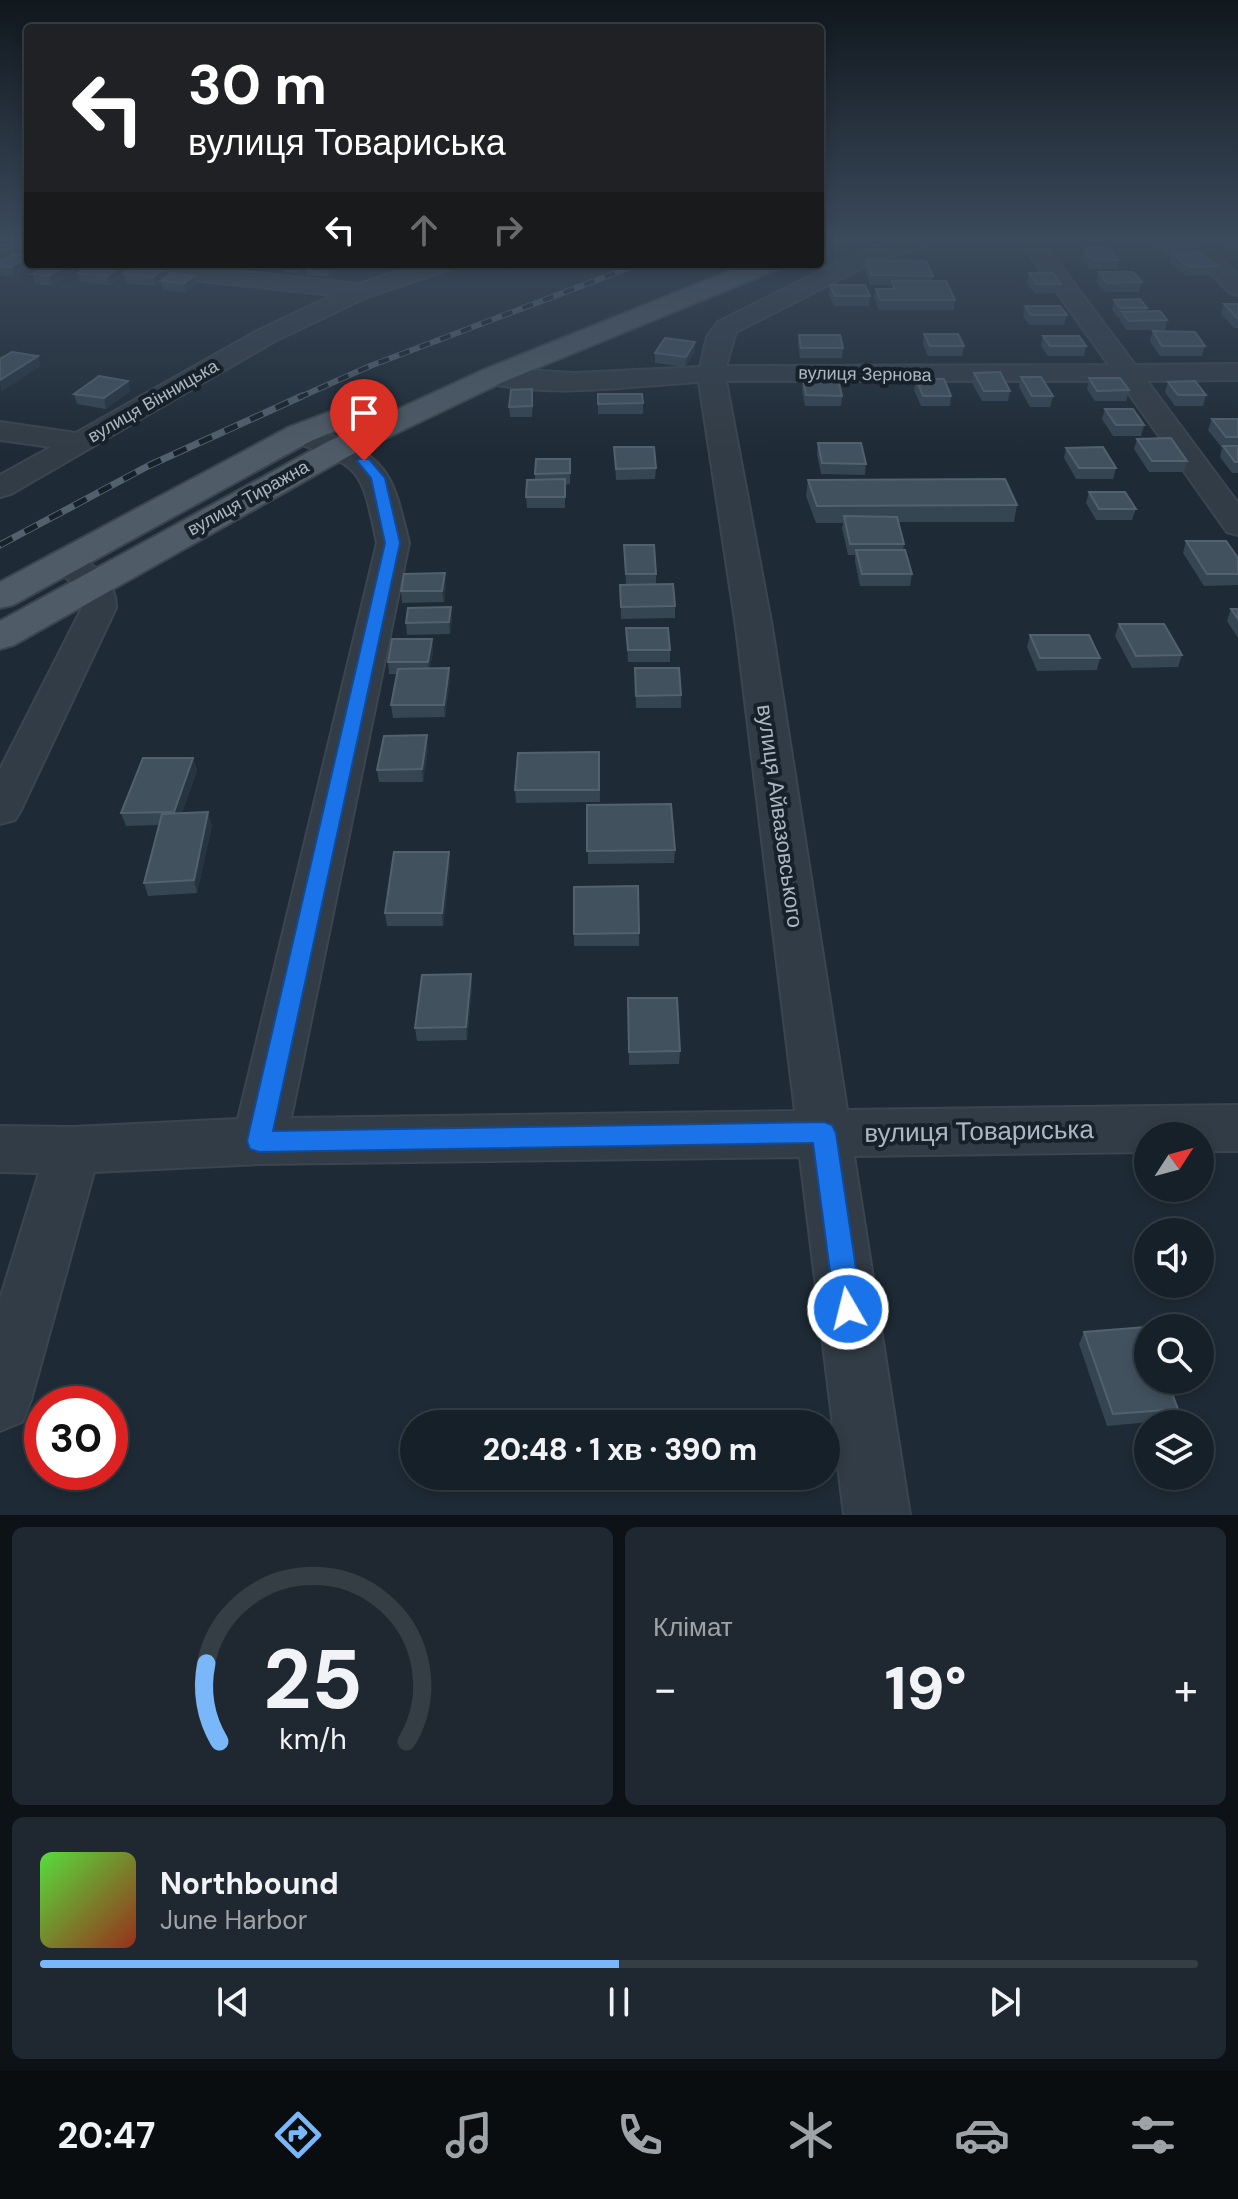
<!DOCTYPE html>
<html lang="uk">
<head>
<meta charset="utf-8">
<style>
	:root { --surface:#162028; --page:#1f2830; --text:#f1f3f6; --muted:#9ea3a8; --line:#353e45; --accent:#7ab7f9 }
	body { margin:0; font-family:"DM Sans",sans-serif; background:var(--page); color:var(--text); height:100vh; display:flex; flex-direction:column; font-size:30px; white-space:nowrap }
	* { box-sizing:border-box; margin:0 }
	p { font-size:26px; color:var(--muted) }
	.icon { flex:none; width:44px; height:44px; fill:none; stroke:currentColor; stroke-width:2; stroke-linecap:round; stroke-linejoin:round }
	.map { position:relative; height:1515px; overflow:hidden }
	.side { display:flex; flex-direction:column; gap:12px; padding:12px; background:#0c1216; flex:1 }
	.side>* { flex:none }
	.top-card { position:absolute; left:24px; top:24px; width:800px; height:244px; border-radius:8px; box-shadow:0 4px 12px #0003,0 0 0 2px var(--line); background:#202124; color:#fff; overflow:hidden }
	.needle { width:52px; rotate:54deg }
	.buttons { position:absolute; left:1134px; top:1122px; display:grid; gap:16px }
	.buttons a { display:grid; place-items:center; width:80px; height:80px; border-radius:50%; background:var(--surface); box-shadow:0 4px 12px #0003,0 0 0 2px var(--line); font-size:40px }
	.speed { position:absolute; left:24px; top:1386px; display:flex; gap:16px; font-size:40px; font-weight:700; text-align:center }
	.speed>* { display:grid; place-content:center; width:104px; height:104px; border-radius:50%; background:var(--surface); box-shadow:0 4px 12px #0003,0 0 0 2px var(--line); line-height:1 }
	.speed .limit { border:12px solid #d22; background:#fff; color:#111 }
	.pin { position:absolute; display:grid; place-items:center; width:68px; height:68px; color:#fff; margin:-82px -34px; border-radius:50% 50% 50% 0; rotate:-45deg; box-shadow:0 0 8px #0007 }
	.pin .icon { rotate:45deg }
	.me { position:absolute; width:88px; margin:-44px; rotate:352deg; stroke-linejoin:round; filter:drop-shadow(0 0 6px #0008) }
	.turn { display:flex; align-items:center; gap:28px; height:168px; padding:0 32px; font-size:36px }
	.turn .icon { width:104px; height:104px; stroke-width:2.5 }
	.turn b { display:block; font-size:56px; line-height:68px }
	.lanes { display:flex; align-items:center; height:76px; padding:0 32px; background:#0003; justify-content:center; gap:40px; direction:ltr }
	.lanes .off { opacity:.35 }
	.big { font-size:60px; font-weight:800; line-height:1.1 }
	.side .tile { flex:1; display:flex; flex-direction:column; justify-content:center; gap:12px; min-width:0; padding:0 28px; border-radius:12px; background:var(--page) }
	.side .dial { align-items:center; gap:0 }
	.dial svg { height:208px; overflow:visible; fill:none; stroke:var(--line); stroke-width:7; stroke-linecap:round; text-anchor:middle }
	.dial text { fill:var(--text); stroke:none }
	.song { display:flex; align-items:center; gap:24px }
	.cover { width:96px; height:96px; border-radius:12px; background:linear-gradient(135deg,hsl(110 70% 55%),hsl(10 70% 35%)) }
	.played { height:8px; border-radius:4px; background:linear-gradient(90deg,var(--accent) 50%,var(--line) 50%) }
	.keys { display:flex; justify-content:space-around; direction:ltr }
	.heat { display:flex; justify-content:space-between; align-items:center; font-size:44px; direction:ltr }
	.side .tiles { flex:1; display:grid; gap:12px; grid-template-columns:1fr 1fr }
	.tile:last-child { grid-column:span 2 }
	.trip { position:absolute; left:400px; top:1410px; width:440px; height:80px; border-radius:40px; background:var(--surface); box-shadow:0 4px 12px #0003,0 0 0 2px var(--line); font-weight:800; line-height:80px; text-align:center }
	.tab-bar { display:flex; height:128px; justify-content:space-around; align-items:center; background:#090d10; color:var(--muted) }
	.tab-bar .icon { width:56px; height:56px }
	.tab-bar .active { color:var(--accent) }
	.tab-bar b { font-size:36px; color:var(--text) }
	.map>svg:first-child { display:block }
</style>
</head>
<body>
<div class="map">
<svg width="1238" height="1515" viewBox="0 0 1238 1515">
	<rect width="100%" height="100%" fill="#1e2a35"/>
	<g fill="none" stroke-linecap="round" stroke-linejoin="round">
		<!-- minor casing -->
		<g stroke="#3b454f" stroke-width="4">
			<g id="minor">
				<path d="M 891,242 L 928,242 L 925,247 L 878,260 L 736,332 L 726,366 L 1109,365 L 1021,242 L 1043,242 L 1135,365 L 1238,364 L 1238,380 L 1147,381 L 1238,503 L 1238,535 L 1227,532 L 1120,381 L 726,381 L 772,627 L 847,1110 L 1238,1105 L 1238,1151 L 1200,1151 L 1200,1136 L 1148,1136 L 1148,1152 L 854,1156 L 910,1515 L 844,1515 L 800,1157 L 259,1164 L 94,1172 L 31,1400 L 22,1422 L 0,1431 L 0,1299 L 39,1173 L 0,1172 L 0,1126 L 73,1127 L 238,1119 L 377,543 C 361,467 363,468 290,440 L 286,434 L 290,428 C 305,424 318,431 333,436 C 392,459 395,486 409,543 L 291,1118 L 795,1111 L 736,627 L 699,382 C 629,386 552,399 484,382 L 480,376 L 484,370 L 493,368 L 574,373 L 700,367 L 707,337 L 718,322 L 862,250 Z"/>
				<polygon points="1181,242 1205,242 1238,275 1238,295 1230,293"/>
				<polygon points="0,245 28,248 28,262 0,259"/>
				<polygon points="96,264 171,264 359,284 420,264 453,264 450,269 367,297 275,341 11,494 0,497 0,475 51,447 0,440 0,422 76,433 257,331 333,295 107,271"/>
				<path d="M 62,552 C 90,559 116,577 116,608 L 21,810 L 15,820 L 0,824 L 0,769 L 82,608 L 79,588 L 45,562 L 50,555 Z"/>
			</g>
		</g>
		<!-- major casing -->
		<g stroke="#3b454f" stroke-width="4">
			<g id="major">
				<polygon points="747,264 781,264 778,269 503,382 349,456 14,645 0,649 0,621 327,442 483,370"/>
				<polygon points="348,405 359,407 363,414 359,421 311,441 13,605 0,608 0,582 289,427"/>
			</g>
		</g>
		<!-- minor -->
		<use href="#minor" fill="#323c46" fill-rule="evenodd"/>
		<!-- major -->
		<use href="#major" fill="#4f5b66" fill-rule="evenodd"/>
		<!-- rail-far1 casing -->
		<g stroke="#53606d" stroke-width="6">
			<polyline id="rail-far1" points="298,398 370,366 639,264"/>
		</g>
		<!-- rail casing -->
		<g stroke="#53606d" stroke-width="7">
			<polyline id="rail" points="0,545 148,466 302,396"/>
		</g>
		<!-- rail-far1 -->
		<use href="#rail-far1" stroke="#17212a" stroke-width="4" stroke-dasharray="11" stroke-linecap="butt"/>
		<!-- rail -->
		<use href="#rail" stroke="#17212a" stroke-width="5" stroke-dasharray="14" stroke-linecap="butt"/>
	</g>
	<!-- wall -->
	<g fill="#364552">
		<polygon points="9,242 28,242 28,245 9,244"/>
		<polygon points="1155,242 1187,242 1192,246 1190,252 1217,266 1214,275 1186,276 1170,262 1171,256 1167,256 1154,246"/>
		<polygon points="1224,242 1238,242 1238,248 1229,248"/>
		<polygon points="1083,248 1119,260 1117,269 1090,269 1081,258"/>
		<polygon points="866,260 933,276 932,281 955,300 954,310 879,310 874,298 876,289 891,289 892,285 870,285 865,269"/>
		<polygon points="0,262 32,264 32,266 13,277 0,275"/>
		<polygon points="284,264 343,264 328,277 307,275 306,267 298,273 285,272"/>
		<polygon points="368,264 401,264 394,269 368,266"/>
		<polygon points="74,272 52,286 34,283 32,274"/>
		<polygon points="1099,272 1142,282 1139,292 1105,292 1096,281"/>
		<polygon points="78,273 123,277 109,285 80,282"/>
		<polygon points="1029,273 1061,284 1059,293 1035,294 1027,283"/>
		<polygon points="123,274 164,278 196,285 186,293 163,290 161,282 155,286 126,283"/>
		<polygon points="830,285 870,296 869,306 834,306 829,295"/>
		<polygon points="1114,300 1147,308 1146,311 1167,320 1165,330 1127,330 1120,321 1120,318 1118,318 1112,309"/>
		<polygon points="1224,304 1238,304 1238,328 1234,328 1221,314"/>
		<polygon points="1025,306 1067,315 1064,325 1029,325 1023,316"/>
		<polygon points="1153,331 1205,346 1202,356 1160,356 1150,341"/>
		<polygon points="924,334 964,346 962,356 928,356 923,344"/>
		<polygon points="799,335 843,348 842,358 800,358 798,344"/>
		<polygon points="1043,336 1086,346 1084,356 1048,356 1041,346"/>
		<polygon points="695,352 685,367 655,363 655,353"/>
		<polygon points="974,373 1010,391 1008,401 982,401 972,383"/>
		<polygon points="1021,377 1053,396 1050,407 1030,407 1019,387"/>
		<polygon points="1089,378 1129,390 1126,401 1095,401 1087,389"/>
		<polygon points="803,379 842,396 841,406 805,406 802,389"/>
		<polygon points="916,379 951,396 950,406 921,406 914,390"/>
		<polygon points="128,381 130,391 106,409 77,404 74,394"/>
		<polygon points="1168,382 1206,395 1203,406 1175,406 1165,392"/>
		<polygon points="598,394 643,403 643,414 598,414"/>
		<polygon points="533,400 532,417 510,417 509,407"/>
		<polygon points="1105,409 1144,425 1141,436 1113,436 1102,419"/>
		<polygon points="1212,419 1238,419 1238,473 1232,473 1220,457 1222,448 1208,430"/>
		<polygon points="1137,439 1187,461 1184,472 1149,472 1134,449"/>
		<polygon points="818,443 866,464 865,475 821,474 817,454"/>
		<polygon points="614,447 656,468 655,479 616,480"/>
		<polygon points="1066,448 1116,468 1113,479 1076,479 1064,458"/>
		<polygon points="570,459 570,484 565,485 565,508 527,508 526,497 535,479 535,474"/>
		<polygon points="808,480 1017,505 1014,522 898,522 904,544 903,550 912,574 910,586 860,586 855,561 855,555 848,555 842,528 843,523 816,523 806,496"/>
		<polygon points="1089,492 1136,509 1132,520 1096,520 1086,503"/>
		<polygon points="1186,541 1238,558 1238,585 1204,586 1183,553"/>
		<polygon points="624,545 656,574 656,584 675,606 675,618 621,619 620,585 626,585"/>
		<polygon points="446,585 444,602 402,603 401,591"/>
		<polygon points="1231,609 1238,609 1238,638 1227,621"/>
		<polygon points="452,619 450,634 407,635 406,623"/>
		<polygon points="1119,624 1182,655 1178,667 1132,668 1115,636"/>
		<polygon points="626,628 670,650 670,662 628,662"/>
		<polygon points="1030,635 1100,658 1097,670 1037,671 1027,647"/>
		<polygon points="432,639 433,651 430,668 449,668 450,680 445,717 393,718 391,705 397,674 389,674 388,662"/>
		<polygon points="635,668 681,695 681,708 636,708"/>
		<polygon points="428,748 423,782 379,782 377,770"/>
		<polygon points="599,752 600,802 516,803 515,790"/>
		<polygon points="193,758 197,770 182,813 212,825 197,893 148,896 144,883 159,825 126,826 121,813"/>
		<polygon points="587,805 675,850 674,863 588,864"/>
		<polygon points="450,865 443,926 387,926 385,913"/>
		<polygon points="574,887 639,933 639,946 574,946"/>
		<polygon points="471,974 472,987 467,1040 417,1041 415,1028"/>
		<polygon points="628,998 680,1051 679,1064 629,1065"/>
		<polygon points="1084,1332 1178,1409 1172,1420 1107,1426 1079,1344"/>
	</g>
	<!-- shaded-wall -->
	<g fill="#273541">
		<polygon points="28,257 28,264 32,264 32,266 13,277 11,267"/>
		<polygon points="69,264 72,264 74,272 52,286 49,276"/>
		<polygon points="296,264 309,264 298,273"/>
		<polygon points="331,264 343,264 328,277 327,268"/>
		<polygon points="120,267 123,277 109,285 107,276"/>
		<polygon points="163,270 165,280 155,286 153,277"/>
		<polygon points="194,276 196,285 186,293 184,283"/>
		<polygon points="695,342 695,352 685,367 686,357"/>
		<polygon points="38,356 41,366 1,392 0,380"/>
		<polygon points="128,381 130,391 106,409 104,398"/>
		<polygon points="445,573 446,585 444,602 442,591"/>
		<polygon points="451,607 452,619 450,634 449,622"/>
		<polygon points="432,639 433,651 429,674 428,662"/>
		<polygon points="449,668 450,680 445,717 444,705"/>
		<polygon points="427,735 428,748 423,782 422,769"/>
		<polygon points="193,758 197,770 178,825 174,812"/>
		<polygon points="208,812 212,825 197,893 194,880"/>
		<polygon points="449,852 450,865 443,926 442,913"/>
		<polygon points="471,974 472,987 467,1040 466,1027"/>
	</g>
	<!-- building -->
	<g fill="#42515e" stroke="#53616e" stroke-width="2">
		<polygon points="1163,242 1187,242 1192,246 1169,247"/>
		<polygon points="1083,248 1109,248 1119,260 1092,260"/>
		<polygon points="1200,252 1217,266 1189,267 1172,253"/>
		<polygon points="13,254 28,257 11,267 0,266 0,262"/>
		<polygon points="866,260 926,261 933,276 872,275"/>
		<polygon points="48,264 69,264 49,276 32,274"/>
		<polygon points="92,264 120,267 107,276 78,273"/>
		<polygon points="308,264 331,264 327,268 306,266"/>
		<polygon points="133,267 163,270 153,277 123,274"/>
		<polygon points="1099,272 1133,272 1142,282 1107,283"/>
		<polygon points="171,273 194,276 184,283 161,281"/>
		<polygon points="1029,273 1053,273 1061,284 1037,284"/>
		<polygon points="892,281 946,281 955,300 880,300 876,289 895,289"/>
		<polygon points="830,285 865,285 870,296 835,296"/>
		<polygon points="1140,299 1147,308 1120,308 1114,300"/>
		<polygon points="1224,304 1238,304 1238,318 1237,318"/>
		<polygon points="1025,306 1060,306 1067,315 1031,315"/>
		<polygon points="1160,311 1167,320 1129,321 1122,312"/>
		<polygon points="1153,331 1195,332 1205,346 1162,346"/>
		<polygon points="924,334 958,334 964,346 930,346"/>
		<polygon points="799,335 840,335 843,348 801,348"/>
		<polygon points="1043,336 1079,336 1086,346 1050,346"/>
		<polygon points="665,338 695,342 686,357 655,353"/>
		<polygon points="12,352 38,356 0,380 0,359"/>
		<polygon points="1000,372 1010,391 984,391 974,373"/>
		<polygon points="99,376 128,381 104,398 74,394"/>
		<polygon points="1021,377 1041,377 1053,396 1032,396"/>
		<polygon points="1089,378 1120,378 1129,390 1097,391"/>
		<polygon points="803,379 838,379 842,396 806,395"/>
		<polygon points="916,379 944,379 951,396 923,396"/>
		<polygon points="1195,381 1206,395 1178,395 1168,382"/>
		<polygon points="532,389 532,406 509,407 511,390"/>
		<polygon points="598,394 642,394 643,403 598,404"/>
		<polygon points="1105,409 1133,409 1144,425 1116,425"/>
		<polygon points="1212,419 1238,419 1238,437 1226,437"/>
		<polygon points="1171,438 1187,461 1152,461 1137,439"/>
		<polygon points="818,443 861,443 866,464 822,463"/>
		<polygon points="1223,446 1238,446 1238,462 1235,462"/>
		<polygon points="614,447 654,447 656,468 616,469"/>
		<polygon points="1103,447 1116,468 1079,468 1066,448"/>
		<polygon points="536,459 570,459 570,473 535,474"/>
		<polygon points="565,479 565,497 526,497 527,480"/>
		<polygon points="1005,479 1017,505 817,506 808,480"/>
		<polygon points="1089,492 1125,492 1136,509 1099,509"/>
		<polygon points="844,516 897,517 904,544 850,544"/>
		<polygon points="1186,541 1226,541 1238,558 1238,574 1207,574"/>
		<polygon points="624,545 654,545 656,574 626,574"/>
		<polygon points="856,550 905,550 912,574 862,574"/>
		<polygon points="445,573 442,591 401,591 404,574"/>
		<polygon points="673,584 675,606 621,607 620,585"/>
		<polygon points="451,607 449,622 406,623 408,608"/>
		<polygon points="1231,609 1238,609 1238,619"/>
		<polygon points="1119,624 1164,624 1182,655 1136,656"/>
		<polygon points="626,628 668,628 670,650 628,650"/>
		<polygon points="1030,635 1089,635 1100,658 1040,658"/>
		<polygon points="392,639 432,639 428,662 388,662"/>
		<polygon points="449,668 444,705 391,705 398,669"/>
		<polygon points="635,668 679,668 681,695 636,696"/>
		<polygon points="427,735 422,769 377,770 384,736"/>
		<polygon points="599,752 599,790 515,790 518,753"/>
		<polygon points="143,758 193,758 174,812 121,813"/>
		<polygon points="671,804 675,850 587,851 587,805"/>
		<polygon points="208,812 194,880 144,883 162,814"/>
		<polygon points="394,852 449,852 442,913 385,913"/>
		<polygon points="638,886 639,933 574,934 574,887"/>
		<polygon points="471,974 466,1027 415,1028 422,975"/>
		<polygon points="628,998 677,998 680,1051 629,1052"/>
		<polygon points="1146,1327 1148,1331 1148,1380 1167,1380 1178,1409 1113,1414 1084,1332"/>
	</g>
	<!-- sky -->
	<linearGradient id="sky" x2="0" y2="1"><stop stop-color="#10171d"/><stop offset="0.53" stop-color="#3b4a5c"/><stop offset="1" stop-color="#3b4a5c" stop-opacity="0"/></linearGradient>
	<rect width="1238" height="454" fill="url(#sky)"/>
	<!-- route -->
	<polygon fill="#1a73e8" stroke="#114b97" stroke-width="2" points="359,459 369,459 385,478 400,543 273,1131 824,1122 832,1125 836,1133 862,1309 858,1318 848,1322 839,1318 835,1309 813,1143 259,1152 250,1149 247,1141 385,543 371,478 357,461"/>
	<g text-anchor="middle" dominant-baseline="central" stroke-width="8" stroke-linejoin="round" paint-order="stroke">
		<!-- far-street labels -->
		<g font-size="18" fill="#abb7c3" stroke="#17212a">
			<text transform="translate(865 374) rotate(1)">вулиця Зернова</text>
			<text transform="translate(153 401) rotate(-30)">вулиця Вінницька</text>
			<text transform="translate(248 498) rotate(-29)">вулиця Тиражна</text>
		</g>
		<!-- street labels -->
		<g font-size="22" fill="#abb7c3" stroke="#17212a">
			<text transform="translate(780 816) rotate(82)">вулиця Айвазовського</text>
		</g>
		<!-- near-street labels -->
		<g font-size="26" fill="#abb7c3" stroke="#17212a">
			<text transform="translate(979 1131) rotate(-1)">вулиця Товариська</text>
		</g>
	</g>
</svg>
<div class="buttons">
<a><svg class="needle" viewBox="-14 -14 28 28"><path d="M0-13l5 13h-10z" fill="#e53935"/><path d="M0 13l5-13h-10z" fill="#9ea3a8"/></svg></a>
<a><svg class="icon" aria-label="sound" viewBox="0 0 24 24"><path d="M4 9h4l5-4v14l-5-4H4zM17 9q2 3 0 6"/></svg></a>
<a><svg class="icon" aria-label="search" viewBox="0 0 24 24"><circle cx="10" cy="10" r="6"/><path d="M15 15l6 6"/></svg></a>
<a><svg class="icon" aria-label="layers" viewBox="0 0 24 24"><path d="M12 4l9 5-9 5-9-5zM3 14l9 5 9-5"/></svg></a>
</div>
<div class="speed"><div class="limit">30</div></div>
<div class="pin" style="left:364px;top:461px;background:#d93025"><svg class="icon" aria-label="arrive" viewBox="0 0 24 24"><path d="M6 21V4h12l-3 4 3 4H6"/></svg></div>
<svg class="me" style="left:848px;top:1309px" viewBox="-20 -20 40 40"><circle r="17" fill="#1a73e8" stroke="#fff" stroke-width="3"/><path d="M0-11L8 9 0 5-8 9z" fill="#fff"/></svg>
<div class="trip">20:48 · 1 хв · 390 m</div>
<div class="top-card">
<div class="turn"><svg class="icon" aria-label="left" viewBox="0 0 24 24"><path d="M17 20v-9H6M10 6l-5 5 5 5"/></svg><div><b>30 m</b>вулиця Товариська</div></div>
<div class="lanes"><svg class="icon" aria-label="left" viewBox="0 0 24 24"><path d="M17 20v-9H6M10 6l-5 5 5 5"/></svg><svg class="icon off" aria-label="ahead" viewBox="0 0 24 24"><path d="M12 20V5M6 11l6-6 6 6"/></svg><svg class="icon off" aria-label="right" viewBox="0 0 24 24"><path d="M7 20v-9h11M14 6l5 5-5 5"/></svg></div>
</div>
</div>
<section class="side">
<div class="tiles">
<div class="tile dial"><svg viewBox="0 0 100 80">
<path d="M14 69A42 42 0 1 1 86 69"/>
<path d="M14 69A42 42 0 0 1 9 39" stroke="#7ab7f9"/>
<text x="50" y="56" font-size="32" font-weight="700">25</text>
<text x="50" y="72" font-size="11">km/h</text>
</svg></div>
<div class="tile"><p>Клімат</p>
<div class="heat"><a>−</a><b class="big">19°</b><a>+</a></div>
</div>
<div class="tile">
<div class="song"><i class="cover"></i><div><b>Northbound</b><p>June Harbor</p></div></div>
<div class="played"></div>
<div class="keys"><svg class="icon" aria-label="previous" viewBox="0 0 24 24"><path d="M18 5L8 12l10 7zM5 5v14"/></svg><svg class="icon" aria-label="pause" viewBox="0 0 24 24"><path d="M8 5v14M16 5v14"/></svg><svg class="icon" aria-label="next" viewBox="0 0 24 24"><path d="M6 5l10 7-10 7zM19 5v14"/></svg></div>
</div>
</div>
</section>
<nav class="tab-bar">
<b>20:47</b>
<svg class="icon active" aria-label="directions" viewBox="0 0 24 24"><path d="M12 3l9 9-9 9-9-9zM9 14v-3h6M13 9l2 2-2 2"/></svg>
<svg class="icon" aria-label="music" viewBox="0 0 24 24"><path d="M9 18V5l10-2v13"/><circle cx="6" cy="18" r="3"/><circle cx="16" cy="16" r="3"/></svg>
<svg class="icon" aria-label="phone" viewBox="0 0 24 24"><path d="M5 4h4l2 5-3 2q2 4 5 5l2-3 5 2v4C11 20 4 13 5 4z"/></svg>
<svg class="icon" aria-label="climate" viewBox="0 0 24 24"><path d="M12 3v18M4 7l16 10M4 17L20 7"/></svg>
<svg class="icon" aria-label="car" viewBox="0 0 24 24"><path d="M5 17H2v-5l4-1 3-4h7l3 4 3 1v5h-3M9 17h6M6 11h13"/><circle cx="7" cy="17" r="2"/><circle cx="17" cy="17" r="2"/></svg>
<svg class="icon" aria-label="filters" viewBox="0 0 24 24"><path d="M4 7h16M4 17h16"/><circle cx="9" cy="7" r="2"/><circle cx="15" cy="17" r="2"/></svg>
</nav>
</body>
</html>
